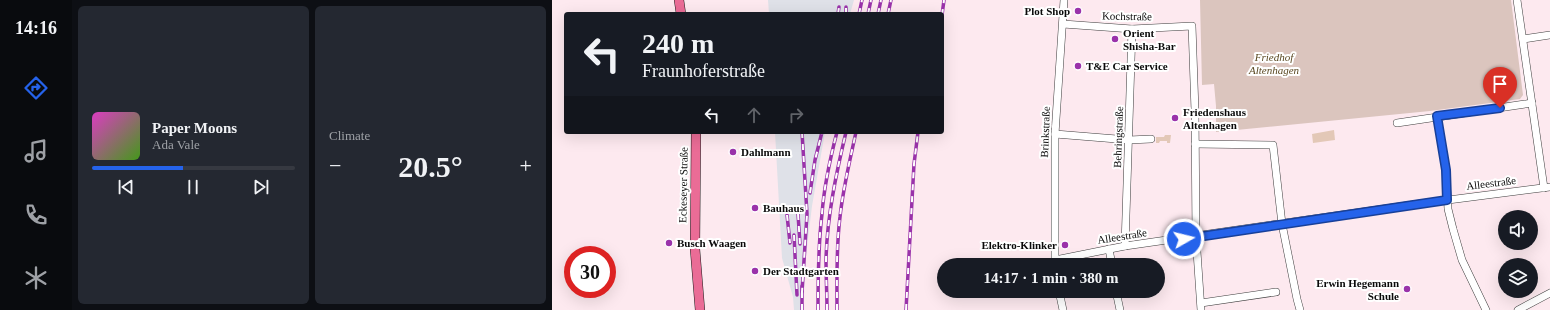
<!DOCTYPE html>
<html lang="en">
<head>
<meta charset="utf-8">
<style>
	:root { --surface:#171b24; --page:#242831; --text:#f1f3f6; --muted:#9ea1a6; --line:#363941; --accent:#2563eb }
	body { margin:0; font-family:Georgia,serif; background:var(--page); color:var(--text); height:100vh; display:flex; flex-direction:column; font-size:15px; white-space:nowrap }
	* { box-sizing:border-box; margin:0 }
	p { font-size:13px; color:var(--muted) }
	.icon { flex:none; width:22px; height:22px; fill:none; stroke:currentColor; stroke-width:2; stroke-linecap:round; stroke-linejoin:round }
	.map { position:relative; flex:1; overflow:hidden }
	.details { display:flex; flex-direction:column; gap:6px; padding:6px; background:#0d0f14; width:480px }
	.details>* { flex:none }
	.guide { position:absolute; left:12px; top:12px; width:380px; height:122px; border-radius:4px; box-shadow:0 4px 16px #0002; background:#171b24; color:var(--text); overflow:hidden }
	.tools { position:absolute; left:946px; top:210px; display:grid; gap:8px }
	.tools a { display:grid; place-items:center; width:40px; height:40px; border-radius:50%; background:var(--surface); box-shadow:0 4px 16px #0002; font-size:20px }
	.speed { position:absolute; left:12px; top:246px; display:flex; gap:8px; font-size:20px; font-weight:700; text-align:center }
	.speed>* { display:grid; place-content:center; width:52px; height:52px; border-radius:50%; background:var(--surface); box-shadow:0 4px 16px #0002; line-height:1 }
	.speed .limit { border:6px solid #d22; background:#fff; color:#111 }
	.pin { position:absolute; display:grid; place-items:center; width:34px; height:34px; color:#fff; margin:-41px -17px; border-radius:50% 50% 50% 0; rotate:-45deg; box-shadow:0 0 4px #0007 }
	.pin .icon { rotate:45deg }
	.me { position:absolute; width:44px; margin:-22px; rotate:82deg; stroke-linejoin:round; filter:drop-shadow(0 0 3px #0008) }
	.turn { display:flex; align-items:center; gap:14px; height:84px; padding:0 12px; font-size:18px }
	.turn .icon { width:52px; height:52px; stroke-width:2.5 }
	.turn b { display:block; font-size:28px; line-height:34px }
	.lanes { display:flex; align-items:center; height:38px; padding:0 12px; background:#0003; justify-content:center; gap:20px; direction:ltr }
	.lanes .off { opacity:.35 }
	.big { font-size:30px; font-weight:800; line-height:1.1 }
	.details .widget { flex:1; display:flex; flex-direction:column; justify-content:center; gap:6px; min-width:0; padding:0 14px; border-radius:6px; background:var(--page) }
	.song { display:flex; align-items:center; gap:12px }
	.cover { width:48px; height:48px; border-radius:6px; background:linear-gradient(135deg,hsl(310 70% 55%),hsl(100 70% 35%)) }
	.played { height:4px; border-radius:2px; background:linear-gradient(90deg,var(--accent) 45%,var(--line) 45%) }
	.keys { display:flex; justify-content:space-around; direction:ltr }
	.heat { display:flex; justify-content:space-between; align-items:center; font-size:22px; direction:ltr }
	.details .tiles { flex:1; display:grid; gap:6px; grid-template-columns:repeat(2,1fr) }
	.trip { position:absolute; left:385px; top:258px; width:228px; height:40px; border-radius:20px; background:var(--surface); box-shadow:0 4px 16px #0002; font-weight:800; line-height:40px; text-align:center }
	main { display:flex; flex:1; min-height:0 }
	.menu { display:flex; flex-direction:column; width:72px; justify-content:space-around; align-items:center; background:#090b0e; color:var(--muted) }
	.menu .icon { width:28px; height:28px }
	.menu .selected { color:var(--accent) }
	.menu b { font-size:18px; color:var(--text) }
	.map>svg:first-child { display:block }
</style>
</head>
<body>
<main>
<nav class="menu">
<b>14:16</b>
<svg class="icon selected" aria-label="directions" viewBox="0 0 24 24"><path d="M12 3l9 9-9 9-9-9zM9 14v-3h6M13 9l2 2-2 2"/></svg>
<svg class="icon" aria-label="music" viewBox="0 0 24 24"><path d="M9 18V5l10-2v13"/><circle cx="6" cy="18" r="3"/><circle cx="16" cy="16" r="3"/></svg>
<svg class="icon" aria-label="phone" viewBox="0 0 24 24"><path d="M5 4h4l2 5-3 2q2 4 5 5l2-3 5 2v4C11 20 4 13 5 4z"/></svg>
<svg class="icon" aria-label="climate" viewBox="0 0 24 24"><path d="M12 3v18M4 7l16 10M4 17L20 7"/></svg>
</nav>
<section class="details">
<div class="tiles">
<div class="widget">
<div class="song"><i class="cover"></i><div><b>Paper Moons</b><p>Ada Vale</p></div></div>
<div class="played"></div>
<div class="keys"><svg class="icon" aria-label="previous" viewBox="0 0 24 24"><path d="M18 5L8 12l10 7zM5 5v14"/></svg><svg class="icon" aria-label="pause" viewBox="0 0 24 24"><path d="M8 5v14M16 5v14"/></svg><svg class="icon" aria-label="next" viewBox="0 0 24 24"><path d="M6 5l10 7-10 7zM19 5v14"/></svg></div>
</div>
<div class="widget"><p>Climate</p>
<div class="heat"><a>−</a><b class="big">20.5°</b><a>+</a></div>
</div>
</div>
</section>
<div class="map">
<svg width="998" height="310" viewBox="0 0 998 310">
	<rect width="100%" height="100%" fill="#fde9ef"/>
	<!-- industrial -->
	<g fill="#dfe1e8">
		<polygon points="216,0 302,0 298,14 217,14"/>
		<polygon points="223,132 273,132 260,206 254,256 251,310 242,310 241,297 230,258"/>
	</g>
	<!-- green -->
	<g fill="#e3c8b7">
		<polygon points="782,130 783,140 761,143 760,134"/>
		<polygon points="613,135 619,135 618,143 615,143 615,141 608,141 607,143 604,143 604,137 612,137"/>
	</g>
	<!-- cemetery -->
	<polygon fill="#dbc5be" points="648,0 959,0 971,95 968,99 878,111 664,132 664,106 662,84 650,85"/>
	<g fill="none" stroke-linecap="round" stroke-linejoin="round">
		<!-- minor casing -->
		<g stroke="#3d3d3d" stroke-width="8">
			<g id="minor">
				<polyline points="965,0 992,188"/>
				<polyline points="511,24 580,29 640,26 643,111 644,237 649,310"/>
				<polyline points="971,39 998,35"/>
				<polyline points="885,116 894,170 896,209 901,229 910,260 934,310"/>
				<polyline points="845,123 980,103"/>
				<polyline points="503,134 577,140 599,139"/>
				<polyline points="643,144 721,145 730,224 745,299 748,310"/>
				<polyline points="573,246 580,29"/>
				<polyline points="557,249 560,265"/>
				<polyline points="503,260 573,246 865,204 998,187"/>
				<polyline points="503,263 503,134 512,0"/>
				<polyline points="507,291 511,310"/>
				<polyline points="564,291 568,310"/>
				<polyline points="649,303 724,292"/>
				<polyline points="966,310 998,293"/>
			</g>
		</g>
		<!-- major casing -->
		<g stroke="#1b1b1b" stroke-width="10">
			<g id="major">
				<polyline points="127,0 129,14"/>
				<polyline points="144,132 143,249 148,310"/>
			</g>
		</g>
		<!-- minor -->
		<use href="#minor" stroke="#fff" stroke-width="7"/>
		<!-- major -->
		<use href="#major" stroke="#ea6c96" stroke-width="9"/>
		<!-- rail casing -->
		<g stroke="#9a32aa" stroke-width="3.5">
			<g id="rail">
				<polyline points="286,14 287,7"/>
				<polyline points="294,14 294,7"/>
				<polyline points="307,14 310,0"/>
				<polyline points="316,14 319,0"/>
				<polyline points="326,14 329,0"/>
				<polyline points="336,14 339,0"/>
				<polyline points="390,15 392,0"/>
				<polyline points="250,132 255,214 250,292"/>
				<polyline points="258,193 263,160 270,132"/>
				<polyline points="246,214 248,244"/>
				<polyline points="235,215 238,243"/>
				<polyline points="242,235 245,295"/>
				<polyline points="250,310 250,286"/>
				<path d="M 266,310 C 266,278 266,246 270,214 C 272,186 278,159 285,132"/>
				<path d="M 275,310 C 275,294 274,277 274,260 C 275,217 284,174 294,132"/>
				<path d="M 285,310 C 285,279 284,248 288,217 C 291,188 298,160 304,132"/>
				<polyline points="354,310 362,164 366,132"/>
			</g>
		</g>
		<!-- rail -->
		<use href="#rail" stroke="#fff" stroke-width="2" stroke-dasharray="6" stroke-linecap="butt"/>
	</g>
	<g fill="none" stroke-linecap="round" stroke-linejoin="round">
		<!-- route casing -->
		<g stroke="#184099" stroke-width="10">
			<polyline id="route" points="632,239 895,200 894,170 885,116 948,108"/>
		</g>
		<!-- route -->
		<use href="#route" stroke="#2563eb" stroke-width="7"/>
	</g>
	<!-- markers -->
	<g fill="#9a32aa" stroke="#fff" stroke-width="1.5">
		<circle cx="526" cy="11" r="4"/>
		<circle cx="563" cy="39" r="4"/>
		<circle cx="526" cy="66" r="4"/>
		<circle cx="623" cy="118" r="4"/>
		<circle cx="181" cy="152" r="4"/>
		<circle cx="203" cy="208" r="4"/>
		<circle cx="117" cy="243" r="4"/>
		<circle cx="513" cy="245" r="4"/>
		<circle cx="203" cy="271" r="4"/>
		<circle cx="855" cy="289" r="4"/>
	</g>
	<g text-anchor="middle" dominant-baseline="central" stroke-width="4" stroke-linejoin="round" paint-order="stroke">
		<!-- poi labels -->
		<g font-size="11" font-weight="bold" fill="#0a0a0a" stroke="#fff" text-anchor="start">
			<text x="518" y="11" text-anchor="end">Plot Shop</text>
			<text x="571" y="33">Orient<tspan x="571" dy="13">Shisha-Bar</tspan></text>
			<text x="534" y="66">T&amp;E Car Service</text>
			<text x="631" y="112">Friedenshaus<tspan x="631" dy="13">Altenhagen</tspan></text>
			<text x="189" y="152">Dahlmann</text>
			<text x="211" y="208">Bauhaus</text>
			<text x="125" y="243">Busch Waagen</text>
			<text x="505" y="245" text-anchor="end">Elektro-Klinker</text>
			<text x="211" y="271">Der Stadtgarten</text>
			<text x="847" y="283" text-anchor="end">Erwin Hegemann<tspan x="847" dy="13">Schule</tspan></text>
		</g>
		<!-- street labels -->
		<g font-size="11" fill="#0a0a0a" stroke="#fff">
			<text transform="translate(575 16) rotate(1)">Kochstraße</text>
			<text transform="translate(493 132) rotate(-88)">Brinkstraße</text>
			<text transform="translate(566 137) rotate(-88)">Behringstraße</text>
			<text transform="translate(939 183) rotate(-7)">Alleestraße</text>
			<text transform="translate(131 185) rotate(-89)">Eckeseyer Straße</text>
			<text transform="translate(570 236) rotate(-9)">Alleestraße</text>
		</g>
		<!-- park labels -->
		<g font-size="11" font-style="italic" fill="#5a4922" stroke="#fff">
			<text x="722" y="57">Friedhof<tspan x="722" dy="13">Altenhagen</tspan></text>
		</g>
	</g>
</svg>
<div class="tools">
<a><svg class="icon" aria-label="sound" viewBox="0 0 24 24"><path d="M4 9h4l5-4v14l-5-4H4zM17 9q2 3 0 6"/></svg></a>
<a><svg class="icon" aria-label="layers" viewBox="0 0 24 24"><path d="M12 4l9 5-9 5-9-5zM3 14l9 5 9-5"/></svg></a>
</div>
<div class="speed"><div class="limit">30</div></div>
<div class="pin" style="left:948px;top:108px;background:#d93025"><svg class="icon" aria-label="arrive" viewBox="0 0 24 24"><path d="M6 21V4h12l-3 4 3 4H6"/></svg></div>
<svg class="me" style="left:632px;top:239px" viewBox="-20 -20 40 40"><circle r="17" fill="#2563eb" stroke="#fff" stroke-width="3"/><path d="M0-11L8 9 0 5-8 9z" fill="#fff"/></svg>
<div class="trip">14:17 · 1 min · 380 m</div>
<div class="guide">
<div class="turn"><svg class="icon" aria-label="left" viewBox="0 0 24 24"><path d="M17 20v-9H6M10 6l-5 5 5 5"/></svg><div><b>240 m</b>Fraunhoferstraße</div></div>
<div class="lanes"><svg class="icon" aria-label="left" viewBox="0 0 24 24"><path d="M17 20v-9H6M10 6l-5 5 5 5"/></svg><svg class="icon off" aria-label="ahead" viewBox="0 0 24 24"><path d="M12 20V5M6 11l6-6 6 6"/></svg><svg class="icon off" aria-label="right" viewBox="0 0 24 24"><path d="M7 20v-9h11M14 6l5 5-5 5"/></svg></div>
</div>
</div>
</main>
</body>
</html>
